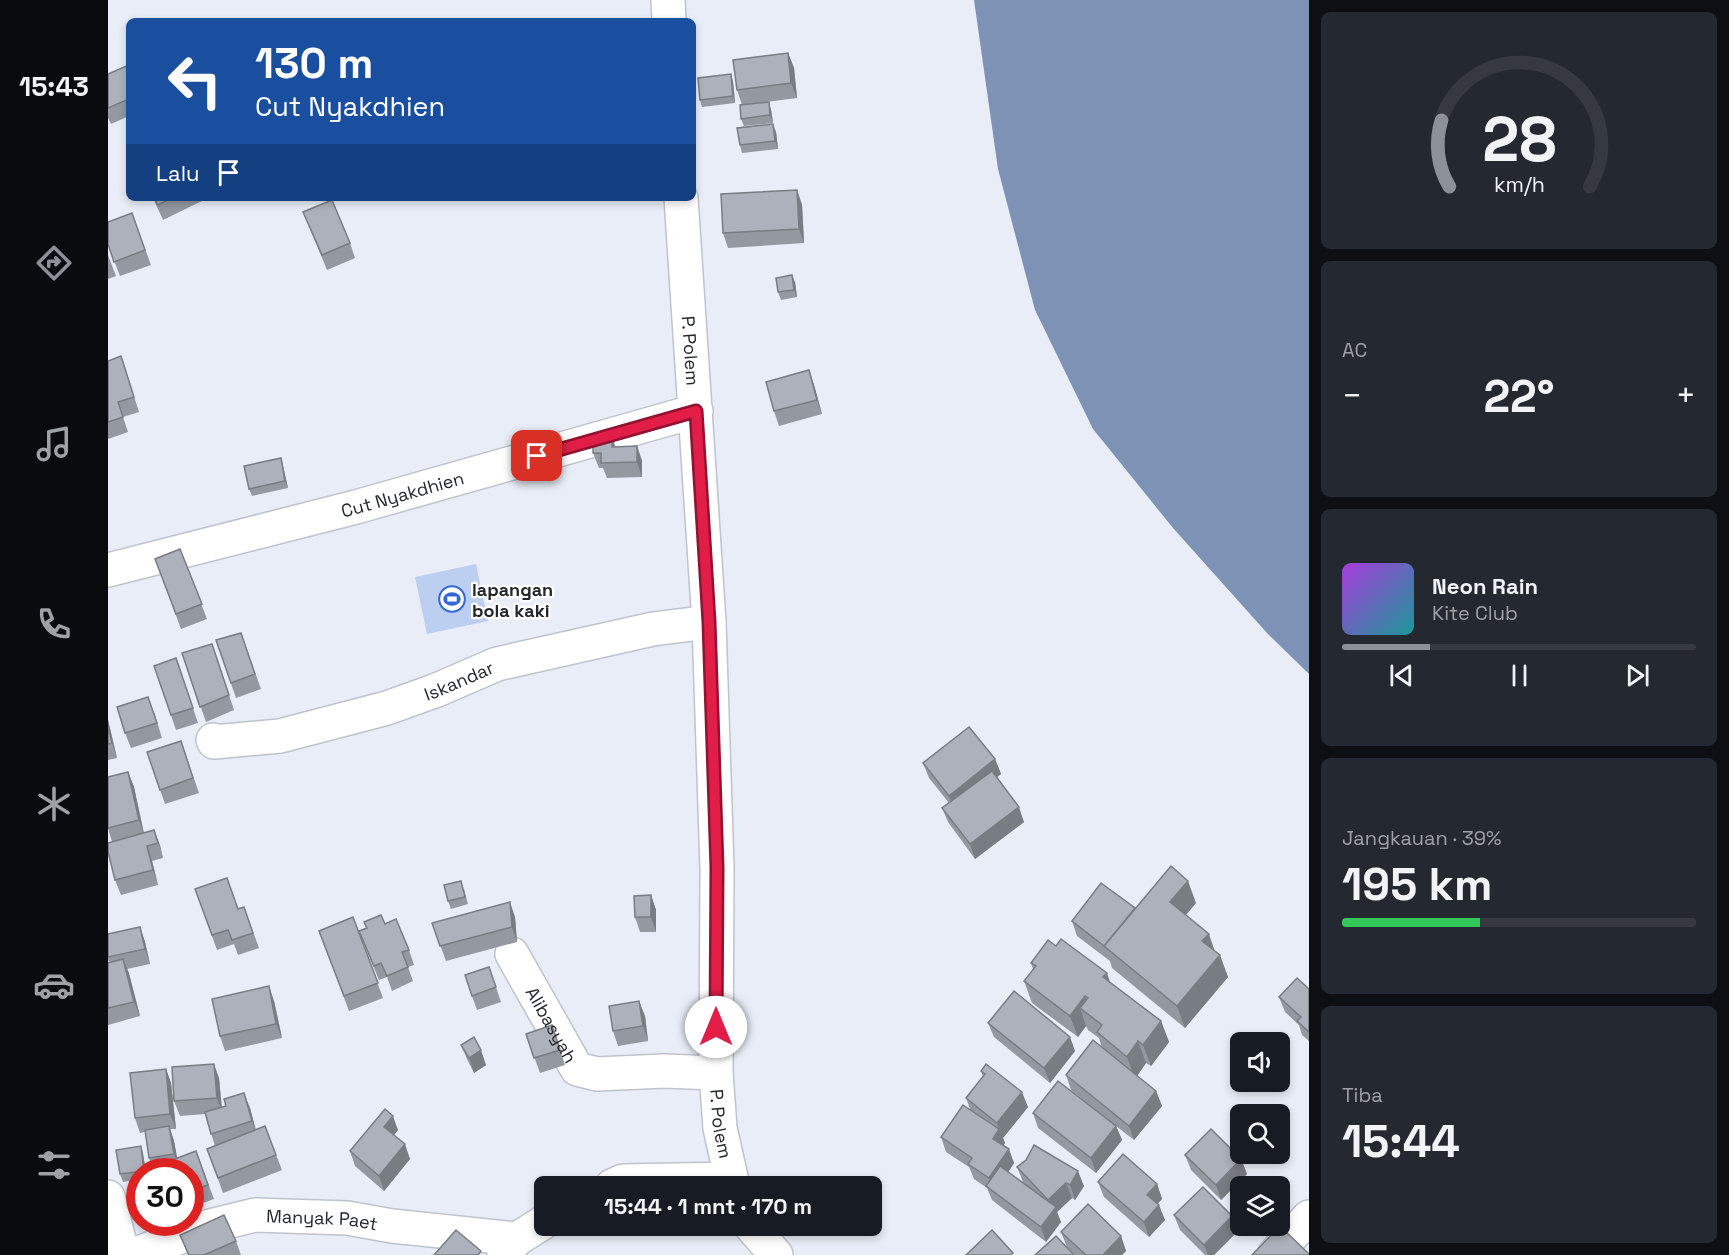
<!DOCTYPE html>
<html lang="id">
<head>
<meta charset="utf-8">
<style>
	:root { --surface:#171b24; --page:#242831; --text:#f1f3f6; --muted:#9ea1a6; --line:#363941; --accent:#8c9099 }
	body { margin:0; font-family:"Space Grotesk",sans-serif; background:var(--page); color:var(--text); height:100vh; display:flex; flex-direction:column; font-size:22px; white-space:nowrap }
	* { box-sizing:border-box; margin:0 }
	p { font-size:20px; color:var(--muted) }
	.icon { flex:none; width:33px; height:33px; fill:none; stroke:currentColor; stroke-width:2; stroke-linecap:round; stroke-linejoin:round }
	.map { position:relative; flex:1; overflow:hidden }
	.details { display:flex; flex-direction:column; gap:12px; padding:12px; background:#0d0f14; width:420px }
	.details>* { flex:none }
	.top-card { position:absolute; left:18px; top:18px; width:570px; height:183px; border-radius:9px; box-shadow:0 3px 9px #0003; background:#1a4fa0; color:#fff; overflow:hidden }
	.controls { position:absolute; left:1122px; top:1032px; display:grid; gap:12px }
	.controls a { display:grid; place-items:center; width:60px; height:60px; border-radius:9px; background:var(--surface); box-shadow:0 3px 9px #0003; font-size:30px }
	.speed { position:absolute; left:18px; top:1158px; display:flex; gap:12px; font-size:30px; font-weight:700; text-align:center }
	.speed>* { display:grid; place-content:center; width:78px; height:78px; border-radius:50%; background:var(--surface); box-shadow:0 3px 9px #0003; line-height:1 }
	.speed .limit { border:9px solid #d22; background:#fff; color:#111 }
	.pin { position:absolute; display:grid; place-items:center; width:51px; height:51px; color:#fff; margin:-26px; border-radius:12px; box-shadow:0 3px 9px #0006 }
	.me { position:absolute; width:66px; margin:-33px; rotate:0deg; stroke-linejoin:round; filter:drop-shadow(0 0 4px #0008) }
	.turn { display:flex; align-items:center; gap:21px; height:126px; padding:0 30px; font-size:27px }
	.turn .icon { width:78px; height:78px; stroke-width:2.5 }
	.turn b { display:block; font-size:42px; line-height:51px }
	.then { display:flex; align-items:center; height:57px; padding:0 30px; background:#0003; gap:12px; font-size:22px }
	.big { font-size:45px; font-weight:800; line-height:1.1 }
	.details .tile { flex:1; display:flex; flex-direction:column; justify-content:center; gap:9px; min-width:0; padding:0 21px; border-radius:9px; background:var(--page) }
	.details .dial { align-items:center; gap:0 }
	.dial svg { height:156px; overflow:visible; fill:none; stroke:var(--line); stroke-width:7; stroke-linecap:round; text-anchor:middle }
	.dial text { fill:var(--text); stroke:none }
	.song { display:flex; align-items:center; gap:18px }
	.cover { width:72px; height:72px; border-radius:9px; background:linear-gradient(135deg,hsl(280 70% 55%),hsl(180 70% 35%)) }
	.played { height:6px; border-radius:3px; background:linear-gradient(90deg,var(--accent) 25%,var(--line) 25%) }
	.keys { display:flex; justify-content:space-around; direction:ltr }
	.heat { display:flex; justify-content:space-between; align-items:center; font-size:33px; direction:ltr }
	.charge { height:9px; border-radius:4px; background:linear-gradient(90deg,#34c759 39%,var(--line) 0) }
	.trip { position:absolute; left:426px; top:1176px; width:348px; height:60px; border-radius:9px; background:var(--surface); box-shadow:0 3px 9px #0003; font-weight:800; line-height:60px; text-align:center }
	main { display:flex; flex:1; min-height:0 }
	.dock { display:flex; flex-direction:column; width:108px; justify-content:space-around; align-items:center; background:#090b0e; color:var(--muted) }
	.dock .icon { width:42px; height:42px }
	.dock .on { color:var(--accent) }
	.dock b { font-size:27px; color:var(--text) }
	.map>svg:first-child { display:block }
</style>
</head>
<body>
<main>
<nav class="dock">
<b>15:43</b>
<svg class="icon on" aria-label="directions" viewBox="0 0 24 24"><path d="M12 3l9 9-9 9-9-9zM9 14v-3h6M13 9l2 2-2 2"/></svg>
<svg class="icon" aria-label="music" viewBox="0 0 24 24"><path d="M9 18V5l10-2v13"/><circle cx="6" cy="18" r="3"/><circle cx="16" cy="16" r="3"/></svg>
<svg class="icon" aria-label="phone" viewBox="0 0 24 24"><path d="M5 4h4l2 5-3 2q2 4 5 5l2-3 5 2v4C11 20 4 13 5 4z"/></svg>
<svg class="icon" aria-label="climate" viewBox="0 0 24 24"><path d="M12 3v18M4 7l16 10M4 17L20 7"/></svg>
<svg class="icon" aria-label="car" viewBox="0 0 24 24"><path d="M5 17H2v-5l4-1 3-4h7l3 4 3 1v5h-3M9 17h6M6 11h13"/><circle cx="7" cy="17" r="2"/><circle cx="17" cy="17" r="2"/></svg>
<svg class="icon" aria-label="filters" viewBox="0 0 24 24"><path d="M4 7h16M4 17h16"/><circle cx="9" cy="7" r="2"/><circle cx="15" cy="17" r="2"/></svg>
</nav>
<div class="map">
<svg width="1201" height="1255" viewBox="0 0 1201 1255">
	<rect width="100%" height="100%" fill="#e8edf7"/>
	<!-- green -->
	<polygon fill="#bccff1" points="368,564 380,621 319,634 307,577"/>
	<!-- water -->
	<polygon fill="#7e92b6" points="866,0 1201,0 1201,674 1159,633 1065,528 985,429 927,310 890,169"/>
	<g fill="none" stroke-linecap="round" stroke-linejoin="round">
		<!-- minor casing -->
		<g stroke="#bec3cd" stroke-width="36">
			<g id="minor">
				<polyline points="560,0 561,21"/>
				<path id="s1" d="M 573,198 L 601,622 L 609,868 L 608,1073 L 612,1128 L 625,1186"/>
				<path id="s2" d="M 0,570 L 248,507 L 588,411"/>
				<path id="s3" d="M 105,740 L 106,742 L 172,736 L 279,708 L 329,690 L 389,664 L 545,629 L 601,622"/>
				<path id="s4" d="M 404,954 L 469,1069 L 489,1074 L 556,1071 L 608,1073"/>
				<polyline points="504,1186 515,1181 623,1179"/>
				<polyline points="0,1197 15,1255"/>
				<polyline points="643,1226 668,1255"/>
				<polyline points="396,1254 409,1239 436,1222"/>
				<path id="s5" d="M 26,1255 L 98,1227 L 147,1215 L 239,1218 L 284,1226 L 409,1239"/>
				<polyline points="1166,1255 1201,1217"/>
			</g>
		</g>
		<!-- minor -->
		<use href="#minor" stroke="#fff" stroke-width="33"/>
	</g>
	<!-- wall -->
	<g fill="#9498a1">
		<polygon points="680,53 686,68 689,98 634,105 629,90"/>
		<polygon points="21,65 21,116 3,124 0,118 0,74"/>
		<polygon points="623,74 625,82 627,103 594,107 592,100"/>
		<polygon points="663,110 665,123 636,126 633,119"/>
		<polygon points="668,132 670,149 634,153 632,145"/>
		<polygon points="689,190 694,205 696,243 620,248 615,233"/>
		<polygon points="45,198 100,198 55,220"/>
		<polygon points="195,212 242,243 247,258 219,270"/>
		<polygon points="24,213 43,265 12,276 0,245"/>
		<polygon points="0,255 8,276 0,279"/>
		<polygon points="687,282 689,297 673,300 670,292"/>
		<polygon points="0,361 18,371 31,412 15,417 20,432 0,439"/>
		<polygon points="701,370 706,385 714,414 671,426 666,411"/>
		<polygon points="529,446 534,461 534,477 499,478 495,468 491,468 485,453 508,447"/>
		<polygon points="173,458 175,466 180,488 144,496 141,489"/>
		<polygon points="72,549 99,619 73,629 47,559"/>
		<polygon points="133,633 153,689 128,698 108,640"/>
		<polygon points="74,653 109,659 126,710 98,722"/>
		<polygon points="68,658 90,723 68,730 46,666"/>
		<polygon points="46,712 54,738 23,748 17,733"/>
		<polygon points="0,720 9,758 0,760"/>
		<polygon points="73,741 91,793 57,804 39,752"/>
		<polygon points="887,759 893,774 889,777 916,822 867,859 840,822 834,808 841,803 821,778 815,763"/>
		<polygon points="20,772 26,787 36,833 46,830 55,858 44,861 50,885 13,895 7,880 4,842 0,828"/>
		<polygon points="87,889 130,909 136,907 151,948 130,955 126,944 109,950"/>
		<polygon points="356,889 360,904 343,909 340,901"/>
		<polygon points="543,895 548,910 548,932 532,932 527,917"/>
		<polygon points="1088,903 1078,915 1107,951 1120,977 1077,1028 1004,968 1002,961 969,936 964,921 1027,908 1027,909"/>
		<polygon points="245,917 275,998 241,1011 211,931"/>
		<polygon points="407,917 409,942 338,961 324,923"/>
		<polygon points="256,922 277,924 301,950 306,965 300,967 305,981 284,991 279,977 271,980 251,931 258,928"/>
		<polygon points="32,927 37,942 42,964 19,969 32,1016 0,1025 0,963 1,962 0,960 0,934"/>
		<polygon points="923,963 1002,983 1053,1021 1061,1042 1043,1066 1038,1063 1029,1076 1048,1091 1054,1106 1026,1140 1008,1126 1014,1140 988,1173 930,1128 925,1113 995,1116 963,1090 958,1075 994,1048 991,1038 980,1030 978,1026 970,1037 924,1003 916,981 925,969"/>
		<polygon points="381,967 393,1002 369,1010 364,996"/>
		<polygon points="1201,989 1201,1041 1194,1035 1191,1025 1177,1012 1171,997"/>
		<polygon points="166,1001 174,1038 117,1051 112,1036"/>
		<polygon points="537,1016 540,1041 510,1046 505,1031"/>
		<polygon points="880,1023 967,1051 942,1083 886,1037"/>
		<polygon points="444,1025 457,1065 432,1073 418,1034"/>
		<polygon points="353,1045 378,1065 366,1073 359,1059"/>
		<polygon points="58,1069 63,1083 68,1129 62,1129 66,1141 69,1158 88,1151 106,1199 82,1208 82,1172 45,1168 41,1158 37,1132 32,1133 27,1118"/>
		<polygon points="873,1071 920,1107 895,1138 897,1143 895,1145 906,1163 900,1172 917,1185 915,1182 909,1167 976,1186 967,1200 964,1198 949,1212 953,1222 938,1242 884,1200 879,1188 866,1179 861,1167 838,1152 833,1137 862,1109 858,1098 875,1076"/>
		<polygon points="111,1078 114,1108 142,1108 148,1130 157,1126 174,1170 115,1193 99,1149 107,1146 97,1114 72,1116 66,1101"/>
		<polygon points="290,1130 286,1135 302,1159 276,1191 247,1166 242,1151"/>
		<polygon points="33,1146 35,1154 38,1172 32,1172 32,1179 15,1182 12,1174"/>
		<polygon points="1077,1155 1133,1159 1139,1174 1113,1200 1083,1170"/>
		<polygon points="990,1182 1049,1184 1054,1199 1049,1204 1057,1220 1041,1237 996,1197"/>
		<polygon points="1066,1215 1130,1231 1106,1255 1097,1255 1072,1230"/>
		<polygon points="953,1232 1013,1236 1018,1251 1014,1255 967,1255 959,1247"/>
		<polygon points="72,1235 128,1241 133,1255 80,1255"/>
	</g>
	<!-- shaded-wall -->
	<g fill="#787c83">
		<polygon points="680,53 686,68 689,98 683,83"/>
		<polygon points="623,74 625,82 627,103 625,96"/>
		<polygon points="661,102 663,110 665,123 662,115"/>
		<polygon points="665,124 668,132 670,149 667,141"/>
		<polygon points="689,190 694,205 696,243 691,229"/>
		<polygon points="684,275 687,282 689,297 686,290"/>
		<polygon points="701,370 706,385 714,414 709,400"/>
		<polygon points="504,437 509,451 504,447"/>
		<polygon points="529,446 534,461 534,477 529,462"/>
		<polygon points="173,458 175,466 180,488 177,481"/>
		<polygon points="0,720 9,758 4,743 0,727"/>
		<polygon points="887,759 893,774 847,811 841,796"/>
		<polygon points="20,772 26,787 36,835 31,820"/>
		<polygon points="911,807 916,822 867,859 862,844"/>
		<polygon points="46,830 52,845 55,858 50,843"/>
		<polygon points="39,846 44,861 50,885 45,870"/>
		<polygon points="1080,881 1088,903 1070,924 1062,902"/>
		<polygon points="543,895 548,910 548,932 543,917"/>
		<polygon points="402,902 407,917 409,942 404,927"/>
		<polygon points="32,927 37,942 42,964 37,949"/>
		<polygon points="1101,934 1108,955 1094,941"/>
		<polygon points="1112,955 1120,977 1077,1028 1069,1006"/>
		<polygon points="15,959 21,973 32,1016 26,1002"/>
		<polygon points="999,973 1006,994 995,977"/>
		<polygon points="161,986 166,1001 174,1038 168,1024"/>
		<polygon points="977,996 985,1017 972,1008 978,1026 970,1037 962,1016"/>
		<polygon points="531,1001 537,1016 540,1041 535,1026"/>
		<polygon points="1053,1021 1061,1042 1043,1066 1035,1045"/>
		<polygon points="962,1037 967,1051 942,1083 936,1068"/>
		<polygon points="1030,1041 1038,1063 1027,1079 1019,1057"/>
		<polygon points="373,1050 378,1065 366,1073 361,1058"/>
		<polygon points="106,1064 111,1078 114,1112 109,1098"/>
		<polygon points="58,1069 63,1083 68,1129 62,1114"/>
		<polygon points="1048,1091 1054,1106 1026,1140 1021,1126"/>
		<polygon points="914,1092 920,1107 895,1138 897,1143 890,1153 885,1139 891,1129 889,1123"/>
		<polygon points="136,1093 142,1108 149,1136 144,1121"/>
		<polygon points="285,1116 290,1130 281,1141 276,1127"/>
		<polygon points="61,1126 66,1141 71,1168 66,1154"/>
		<polygon points="1008,1126 1014,1140 988,1173 983,1158"/>
		<polygon points="297,1144 302,1159 276,1191 271,1176"/>
		<polygon points="33,1146 35,1154 38,1172 36,1171"/>
		<polygon points="901,1149 906,1163 887,1193 881,1178"/>
		<polygon points="1133,1159 1139,1174 1113,1200 1108,1185"/>
		<polygon points="970,1171 976,1186 967,1200 962,1185"/>
		<polygon points="958,1183 964,1198 949,1212 953,1222 938,1242 933,1227 944,1212 940,1200"/>
		<polygon points="1049,1184 1054,1199 1044,1210 1039,1195"/>
		<polygon points="1051,1205 1057,1220 1041,1237 1036,1222"/>
		<polygon points="1124,1216 1130,1231 1106,1255 1100,1255 1096,1245"/>
		<polygon points="1013,1236 1018,1251 1014,1255 995,1255"/>
	</g>
	<!-- building -->
	<g fill="#acb1bb" stroke="#787c83" stroke-width="1.5">
		<polygon points="680,53 683,83 629,90 625,60"/>
		<polygon points="21,65 21,99 0,108 0,74"/>
		<polygon points="623,74 625,96 592,100 590,78"/>
		<polygon points="661,102 662,115 633,119 632,105"/>
		<polygon points="665,124 667,141 632,145 629,128"/>
		<polygon points="689,190 691,229 615,233 613,194"/>
		<polygon points="46,198 64,198 50,205"/>
		<polygon points="224,200 242,243 214,255 195,212"/>
		<polygon points="24,213 37,250 6,262 0,244 0,222"/>
		<polygon points="684,275 686,290 670,292 668,278"/>
		<polygon points="13,356 26,397 10,402 15,417 0,422 0,361"/>
		<polygon points="701,370 709,400 666,411 658,382"/>
		<polygon points="485,437 504,437 504,447 529,446 529,462 493,463 493,453 485,453"/>
		<polygon points="173,458 177,481 141,489 136,466"/>
		<polygon points="72,549 94,604 68,614 47,559"/>
		<polygon points="133,633 147,674 123,683 108,640"/>
		<polygon points="104,644 121,695 92,707 74,653"/>
		<polygon points="68,658 85,708 63,715 46,666"/>
		<polygon points="40,697 49,723 17,733 9,707"/>
		<polygon points="0,727 4,743 0,744"/>
		<polygon points="861,727 887,759 841,796 815,763"/>
		<polygon points="73,741 85,778 52,790 39,752"/>
		<polygon points="884,771 911,807 862,844 834,808"/>
		<polygon points="20,772 31,820 0,828 0,777"/>
		<polygon points="46,830 50,843 39,846 45,870 7,880 0,852 0,843"/>
		<polygon points="1063,866 1080,881 1062,902 1101,934 1094,941 1112,955 1069,1006 996,946"/>
		<polygon points="119,878 130,909 136,907 145,933 124,940 120,930 104,935 87,889"/>
		<polygon points="353,881 357,897 340,901 336,885"/>
		<polygon points="993,883 1027,908 996,946 964,921"/>
		<polygon points="543,895 543,917 527,917 526,896"/>
		<polygon points="402,902 404,927 332,946 324,923"/>
		<polygon points="273,915 277,924 288,919 301,950 294,952 300,967 279,976 273,963 266,966 251,931 259,928 256,922"/>
		<polygon points="245,917 270,983 236,996 211,931"/>
		<polygon points="32,927 37,949 0,957 0,934"/>
		<polygon points="953,939 999,973 995,977 1053,1021 1035,1045 1030,1041 1019,1057 989,1032 994,1025 972,1008 980,998 977,996 962,1016 916,981 928,966 923,963 940,940 948,946"/>
		<polygon points="15,959 26,1002 0,1008 0,963"/>
		<polygon points="381,967 388,987 364,996 357,975"/>
		<polygon points="1189,978 1201,989 1201,1032 1189,1021 1193,1017 1171,997"/>
		<polygon points="161,986 168,1024 112,1036 104,999"/>
		<polygon points="906,991 962,1037 936,1068 880,1023"/>
		<polygon points="531,1001 535,1026 505,1031 501,1006"/>
		<polygon points="444,1025 452,1050 426,1058 418,1034"/>
		<polygon points="366,1037 373,1050 361,1058 353,1045"/>
		<polygon points="985,1040 1048,1091 1021,1126 958,1075"/>
		<polygon points="106,1064 109,1098 66,1101 64,1067"/>
		<polygon points="878,1064 914,1092 889,1123 858,1098 877,1074 873,1071"/>
		<polygon points="58,1069 62,1114 27,1118 22,1073"/>
		<polygon points="950,1081 1008,1126 983,1158 925,1113"/>
		<polygon points="136,1093 144,1121 103,1134 97,1112 118,1106 116,1099"/>
		<polygon points="855,1105 891,1129 885,1139 901,1149 881,1178 860,1164 864,1158 833,1137"/>
		<polygon points="277,1109 285,1116 276,1127 297,1144 271,1176 242,1151"/>
		<polygon points="61,1126 66,1154 41,1158 37,1130"/>
		<polygon points="157,1126 168,1155 110,1178 99,1149"/>
		<polygon points="1103,1129 1133,1159 1108,1185 1077,1155"/>
		<polygon points="926,1145 970,1171 962,1185 958,1183 940,1200 909,1167 918,1160"/>
		<polygon points="33,1146 36,1171 12,1174 8,1150"/>
		<polygon points="88,1151 100,1185 82,1191 82,1172 44,1172 43,1168"/>
		<polygon points="1015,1154 1049,1184 1039,1195 1051,1205 1036,1222 990,1182"/>
		<polygon points="892,1166 948,1207 933,1227 878,1186"/>
		<polygon points="1095,1187 1124,1216 1096,1245 1066,1215"/>
		<polygon points="980,1204 1013,1236 995,1255 978,1255 953,1232"/>
		<polygon points="116,1215 128,1241 96,1255 81,1255 72,1235"/>
		<polygon points="1172,1226 1201,1254 1201,1255 1144,1255"/>
		<polygon points="348,1230 373,1251 370,1255 326,1255"/>
		<polygon points="884,1230 905,1253 903,1255 858,1255"/>
		<polygon points="948,1236 966,1255 927,1255"/>
	</g>
	<g fill="none" stroke-linecap="round" stroke-linejoin="round">
		<!-- route casing -->
		<g stroke="#92132f" stroke-width="15">
			<polyline id="route" points="429,456 588,411 601,622 609,868 608,1027"/>
		</g>
		<!-- route -->
		<use href="#route" stroke="#e11d48" stroke-width="10"/>
	</g>
	<!-- icons -->
	<defs>
		<g id="stadium-ring" transform="scale(1.35)"><circle r="9.5" fill="#fff" stroke="#3267d6" stroke-width="1.5"/><path d="M0-5a6.5 5 0 1 0 0 10a6.5 5 0 1 0 0-10ZM-3.5-1.8h7v3.6h-7Z" fill="#3267d6"/></g>
	</defs>
	<g fill-rule="evenodd">
		<use href="#stadium-ring" x="344" y="599"/>
	</g>
	<g text-anchor="middle" dominant-baseline="central" stroke-width="4.5" stroke-linejoin="round" paint-order="stroke">
		<!-- street labels -->
		<g font-size="18" fill="#232529" stroke="#fff">
			<text stroke="none"><textPath href="#s1" startOffset="153">P. Polem</textPath></text>
			<text stroke="none"><textPath href="#s2" startOffset="304">Cut Nyakdhien</textPath></text>
			<text stroke="none"><textPath href="#s3" startOffset="256">Iskandar</textPath></text>
			<text stroke="none"><textPath href="#s4" startOffset="81">Alibasyah</textPath></text>
			<text stroke="none"><textPath href="#s1" startOffset="927">P. Polem</textPath></text>
			<text stroke="none"><textPath href="#s5" startOffset="195">Manyak Paet</textPath></text>
		</g>
		<!-- poi labels -->
		<g font-size="18" font-weight="bold" fill="#232529" stroke="#fff" text-anchor="start">
			<text x="364" y="589">lapangan<tspan x="364" dy="21">bola kaki</tspan></text>
		</g>
	</g>
</svg>
<div class="controls">
<a><svg class="icon" aria-label="sound" viewBox="0 0 24 24"><path d="M4 9h4l5-4v14l-5-4H4zM17 9q2 3 0 6"/></svg></a>
<a><svg class="icon" aria-label="search" viewBox="0 0 24 24"><circle cx="10" cy="10" r="6"/><path d="M15 15l6 6"/></svg></a>
<a><svg class="icon" aria-label="layers" viewBox="0 0 24 24"><path d="M12 4l9 5-9 5-9-5zM3 14l9 5 9-5"/></svg></a>
</div>
<div class="speed"><div class="limit">30</div></div>
<div class="pin" style="left:429px;top:456px;background:#d93025"><svg class="icon" aria-label="arrive" viewBox="0 0 24 24"><path d="M6 21V4h12l-3 4 3 4H6"/></svg></div>
<svg class="me" style="left:608px;top:1027px" viewBox="-20 -20 40 40"><circle r="19" fill="#fff"/><path d="M0-13L10 11 0 6-10 11z" fill="#e11d48"/></svg>
<div class="trip">15:44 · 1 mnt · 170 m</div>
<div class="top-card">
<div class="turn"><svg class="icon" aria-label="left" viewBox="0 0 24 24"><path d="M17 20v-9H6M10 6l-5 5 5 5"/></svg><div><b>130 m</b>Cut Nyakdhien</div></div>
<div class="then">Lalu<svg class="icon" aria-label="arrive" viewBox="0 0 24 24"><path d="M6 21V4h12l-3 4 3 4H6"/></svg></div>
</div>
</div>
<section class="details">
<div class="tile dial"><svg viewBox="0 0 100 80">
<path d="M14 69A42 42 0 1 1 86 69"/>
<path d="M14 69A42 42 0 0 1 10 35" stroke="#8c9099"/>
<text x="50" y="56" font-size="32" font-weight="700">28</text>
<text x="50" y="72" font-size="11">km/h</text>
</svg></div>
<div class="tile"><p>AC</p>
<div class="heat"><a>−</a><b class="big">22°</b><a>+</a></div>
</div>
<div class="tile">
<div class="song"><i class="cover"></i><div><b>Neon Rain</b><p>Kite Club</p></div></div>
<div class="played"></div>
<div class="keys"><svg class="icon" aria-label="previous" viewBox="0 0 24 24"><path d="M18 5L8 12l10 7zM5 5v14"/></svg><svg class="icon" aria-label="pause" viewBox="0 0 24 24"><path d="M8 5v14M16 5v14"/></svg><svg class="icon" aria-label="next" viewBox="0 0 24 24"><path d="M6 5l10 7-10 7zM19 5v14"/></svg></div>
</div>
<div class="tile"><p>Jangkauan · 39%</p><b class="big">195 km</b><div class="charge"></div></div>
<div class="tile"><p>Tiba</p><b class="big">15:44</b></div>
</section>
</main>
</body>
</html>
